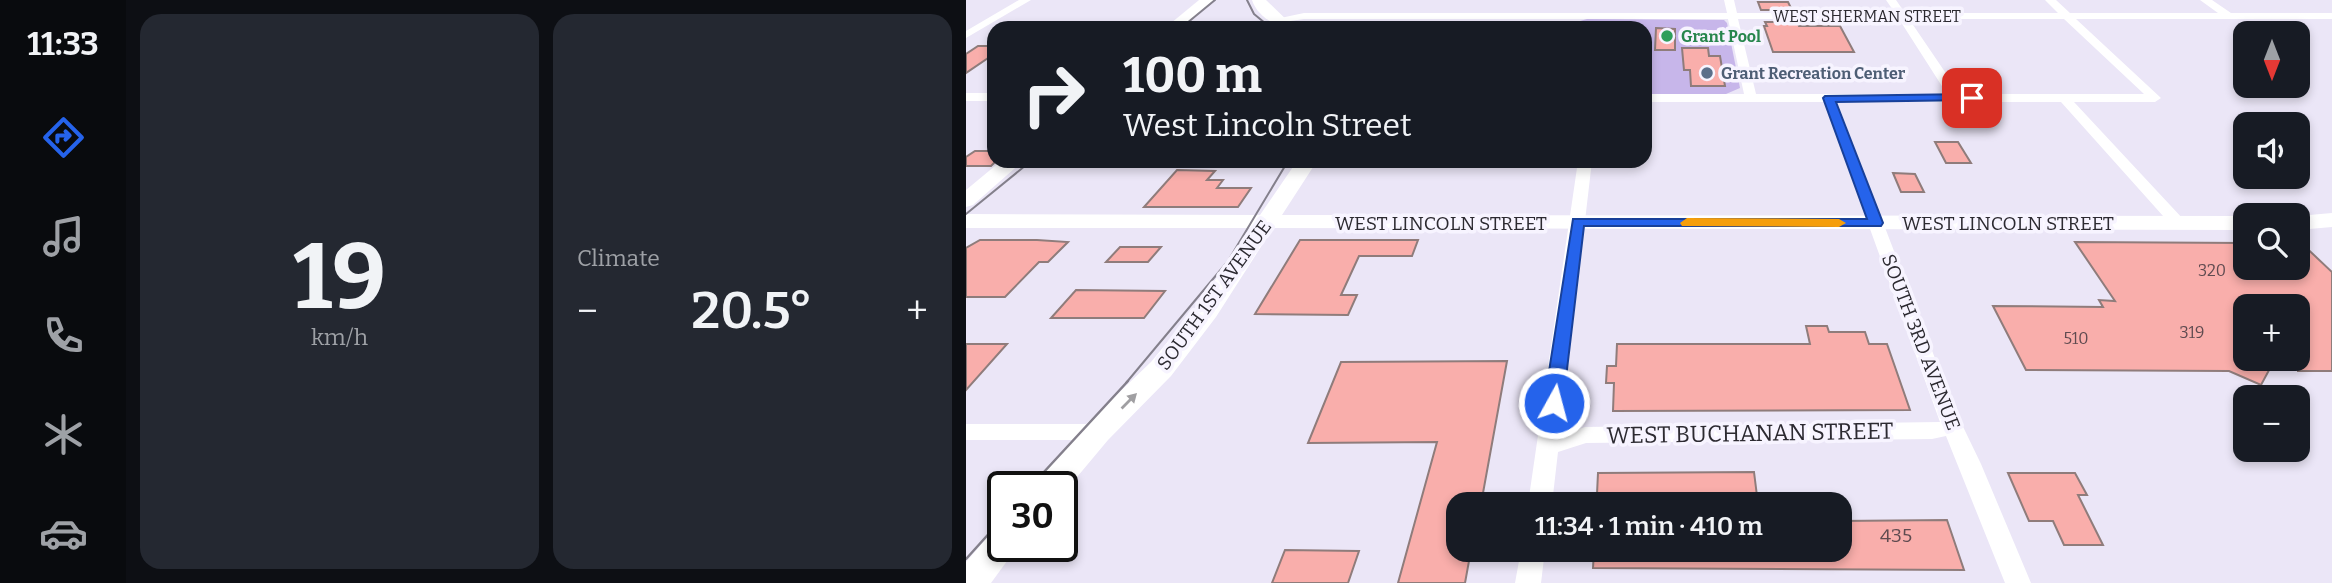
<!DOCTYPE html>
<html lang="en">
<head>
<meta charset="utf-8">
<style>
	:root { --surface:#171b24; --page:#242831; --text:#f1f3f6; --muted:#9ea1a6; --accent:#2563eb }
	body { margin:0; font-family:Bitter,serif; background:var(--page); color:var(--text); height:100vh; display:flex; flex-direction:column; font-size:26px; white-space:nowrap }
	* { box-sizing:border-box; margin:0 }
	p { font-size:23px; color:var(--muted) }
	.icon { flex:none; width:38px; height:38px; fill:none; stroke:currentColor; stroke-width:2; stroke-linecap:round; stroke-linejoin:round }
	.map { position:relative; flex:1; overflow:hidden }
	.panel { display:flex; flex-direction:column; gap:14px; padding:14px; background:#0d0f14; width:840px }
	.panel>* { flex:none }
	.top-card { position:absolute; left:21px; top:21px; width:665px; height:147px; border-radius:21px; box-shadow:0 4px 10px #0003; background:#171b24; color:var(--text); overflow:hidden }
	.needle { width:46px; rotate:180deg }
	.tools { position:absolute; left:1267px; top:21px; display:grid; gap:14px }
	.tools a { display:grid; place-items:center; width:77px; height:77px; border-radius:14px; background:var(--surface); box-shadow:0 4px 10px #0003; font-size:35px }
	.speed { position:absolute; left:21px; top:471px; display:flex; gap:14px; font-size:35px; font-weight:700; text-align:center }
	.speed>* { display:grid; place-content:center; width:91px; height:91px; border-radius:50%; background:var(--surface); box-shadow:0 4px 10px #0003; line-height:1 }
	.speed .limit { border:4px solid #111; border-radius:10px; background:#fff; color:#111 }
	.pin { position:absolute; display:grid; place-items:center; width:60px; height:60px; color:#fff; margin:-30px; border-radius:14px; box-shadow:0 4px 10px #0006 }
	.me { position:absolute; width:77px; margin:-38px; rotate:7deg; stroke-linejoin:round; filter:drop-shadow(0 0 5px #0008) }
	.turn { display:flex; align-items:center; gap:24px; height:147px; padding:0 21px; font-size:32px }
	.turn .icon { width:91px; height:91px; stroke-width:2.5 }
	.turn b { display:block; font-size:49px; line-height:60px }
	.big { font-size:52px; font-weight:600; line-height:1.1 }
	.panel .tile { flex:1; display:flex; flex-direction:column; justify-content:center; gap:10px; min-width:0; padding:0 24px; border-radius:21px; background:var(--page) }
	.panel .dial { align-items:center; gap:0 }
	.dial b { font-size:91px; line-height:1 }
	.heat { display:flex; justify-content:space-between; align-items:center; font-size:38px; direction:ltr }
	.panel .tiles { flex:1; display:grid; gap:14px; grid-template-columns:repeat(2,1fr) }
	.trip { position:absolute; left:480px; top:492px; width:406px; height:70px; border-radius:21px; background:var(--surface); box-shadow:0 4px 10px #0003; font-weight:600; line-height:70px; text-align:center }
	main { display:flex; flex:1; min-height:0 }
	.tab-bar { display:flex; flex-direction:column; width:126px; justify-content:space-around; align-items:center; background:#090b0e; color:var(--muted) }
	.tab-bar .icon { width:49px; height:49px }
	.tab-bar .on { color:var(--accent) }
	.tab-bar b { font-size:32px; color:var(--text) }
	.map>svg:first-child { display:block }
</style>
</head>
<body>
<main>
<nav class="tab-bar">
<b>11:33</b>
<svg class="icon on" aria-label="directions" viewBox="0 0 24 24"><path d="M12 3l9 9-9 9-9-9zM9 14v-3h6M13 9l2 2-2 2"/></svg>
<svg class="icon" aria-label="music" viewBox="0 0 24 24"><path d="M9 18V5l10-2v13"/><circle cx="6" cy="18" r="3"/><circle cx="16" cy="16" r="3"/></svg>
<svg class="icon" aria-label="phone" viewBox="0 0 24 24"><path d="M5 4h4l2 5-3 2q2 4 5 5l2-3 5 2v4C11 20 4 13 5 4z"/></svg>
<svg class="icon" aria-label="climate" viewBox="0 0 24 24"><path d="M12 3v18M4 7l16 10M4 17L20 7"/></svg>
<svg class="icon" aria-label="car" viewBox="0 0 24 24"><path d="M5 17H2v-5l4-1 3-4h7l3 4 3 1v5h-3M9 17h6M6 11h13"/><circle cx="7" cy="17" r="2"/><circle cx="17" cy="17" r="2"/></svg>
</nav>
<section class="panel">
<div class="tiles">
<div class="tile dial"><b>19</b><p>km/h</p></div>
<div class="tile"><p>Climate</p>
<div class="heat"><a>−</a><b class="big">20.5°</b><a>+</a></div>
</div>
</div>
</section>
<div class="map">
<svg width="1366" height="583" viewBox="0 0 1366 583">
	<rect width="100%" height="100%" fill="#ebe6f7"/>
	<!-- green -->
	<polygon fill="#c7b6ea" points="621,19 758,20 761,23 774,88 760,94 679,94 679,28 613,28 614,21"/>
	<!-- building -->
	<g fill="#f9aeab" stroke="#8f7c7b" stroke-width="2">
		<polygon points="792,2 822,2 826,10 795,10"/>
		<polygon points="799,22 831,22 833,26 874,26 888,52 807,52 798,26 801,26"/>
		<polygon points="690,28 709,29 709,50 689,50"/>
		<polygon points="12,46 28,46 28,54 0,73 0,54"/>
		<polygon points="716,48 742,48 743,56 754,56 759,86 725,86 724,70 718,70"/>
		<polygon points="969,142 992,142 1005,163 980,163"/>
		<polygon points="9,151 28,151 28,163 25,166 0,166 0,157"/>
		<polygon points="211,170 249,171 241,180 257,180 251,188 285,188 272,207 178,207"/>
		<polygon points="927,173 949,174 958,192 935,192"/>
		<polygon points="14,240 71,240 102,242 82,262 73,262 39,297 0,297 0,248"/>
		<polygon points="334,240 452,240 446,256 393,256 375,295 391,295 382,315 289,314"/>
		<polygon points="1332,240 1366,272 1366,371 1332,371 1332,306 1279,306 1279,359 1309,359 1295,385 1263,371 1060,370 1027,306 1137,307 1133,300 1149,301 1109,242 1279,243 1279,268 1332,268"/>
		<polygon points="154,247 195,247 182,262 140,262"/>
		<polygon points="110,290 199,291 178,318 85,318"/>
		<polygon points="840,326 861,326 863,332 899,332 903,344 921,344 944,410 647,411 648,383 640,383 641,366 650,366 651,344 844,344"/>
		<polygon points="0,344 41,344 0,390"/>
		<polygon points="541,361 515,504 492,504 492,550 505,550 499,583 432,583 471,442 342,443 375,362"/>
		<polygon points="788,472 792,504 641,504 635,502 635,494 631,494 632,473"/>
		<polygon points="1042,473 1109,473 1121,495 1112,495 1137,545 1098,545 1087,521 1063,521"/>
		<polygon points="981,520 998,570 627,568 628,550 873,550 873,521"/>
		<polygon points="319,550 393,551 382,583 306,583"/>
	</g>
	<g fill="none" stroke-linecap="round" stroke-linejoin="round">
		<!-- minor -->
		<g fill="#fff" fill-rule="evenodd">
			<polygon points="53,0 65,0 0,38 0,31"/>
			<path d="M 758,0 L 768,0 L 771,13 L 929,13 L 920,0 L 930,0 L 939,13 L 1092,13 L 1079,0 L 1090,0 L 1104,13 L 1252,13 L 1234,0 L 1246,0 L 1265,13 L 1366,13 L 1366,19 L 1110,19 L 1195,98 L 1189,102 L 1108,102 L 1218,220 L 1220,223 L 1218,226 L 1206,226 L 1095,102 L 871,102 L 988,408 L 1015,464 L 1065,583 L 1039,583 L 980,436 L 966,439 L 620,443 L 592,452 L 586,504 L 562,504 L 612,161 L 626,161 L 594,435 L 619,427 L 974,422 L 858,102 L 679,102 L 679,94 L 778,94 L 762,19 L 338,19 L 310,23 L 305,20 L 338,13 L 761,13 ZM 772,19 L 933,19 L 981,94 L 790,94 ZM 943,19 L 1098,19 L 1178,94 L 994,94 Z"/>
			<rect x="0" y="93" width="28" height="8"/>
			<polygon points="0,424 131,424 139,427 142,432 139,437 131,440 0,440"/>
			<polygon points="555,550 579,550 575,583 549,583"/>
		</g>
		<!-- secondary -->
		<g fill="#fff" fill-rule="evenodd">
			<polygon points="233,0 249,0 215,28 199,28"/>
			<path d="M 286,0 L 300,0 L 329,28 C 312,28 292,18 286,0 Z"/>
			<polygon points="35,161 57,161 7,205 0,207 0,190"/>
			<polygon points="331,161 351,161 316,215 1279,216 1279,230 307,228 250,317 205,376 142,440 96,495 96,486 69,486 74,477 120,424 185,362 232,305 285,228 0,228 0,214 294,215"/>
			<polygon points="1366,213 1366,227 1332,230 1332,216"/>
			<polygon points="37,529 37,546 52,546 25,583 0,583 0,562 25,533"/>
		</g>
		<!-- tram-far1 -->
		<g stroke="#84808c" stroke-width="2">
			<polyline points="281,0 288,14 305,28"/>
			<polyline points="215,28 249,0"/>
			<polyline points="234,28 270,24 300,28"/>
			<polyline points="0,214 65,161"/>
			<polyline points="160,383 262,261 322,161"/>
		</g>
		<!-- tram -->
		<g stroke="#84808c" stroke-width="2.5">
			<polyline points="65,486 162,381"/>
			<polyline points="0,559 37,518"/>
		</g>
	</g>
	<!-- one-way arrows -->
	<defs><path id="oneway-solid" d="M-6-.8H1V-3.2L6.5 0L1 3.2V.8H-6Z" transform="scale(1.75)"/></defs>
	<use fill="#a09fa2" href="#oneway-solid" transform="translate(163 401) rotate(-45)"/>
	<!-- route -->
	<polygon fill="#2563eb" stroke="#184099" stroke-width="2" points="1006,94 1010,95 1010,100 870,102 917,223 915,226 618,226 597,403 594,408 581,408 578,403 607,219 901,219 857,98 859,96"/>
	<!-- slow -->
	<polygon fill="#f59e0b" points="721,218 873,219 880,223 873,227 716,226 714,223"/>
	<!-- markers -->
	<circle fill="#2e9e5b" stroke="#f7f4ff" stroke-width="2.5" cx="701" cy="36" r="7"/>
	<circle fill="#5c6f8a" stroke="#f7f4ff" stroke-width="2.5" cx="741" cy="73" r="7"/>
	<g text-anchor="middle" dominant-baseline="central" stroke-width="7" stroke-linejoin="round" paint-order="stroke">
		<!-- far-street labels -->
		<g font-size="16" fill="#2c2a31" stroke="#f7f4ff">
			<text x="901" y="16">WEST SHERMAN STREET</text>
		</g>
		<!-- far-leisure labels -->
		<g font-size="16" font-weight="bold" fill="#27864d" stroke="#f7f4ff" text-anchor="start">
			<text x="715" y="36">Grant Pool</text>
		</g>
		<!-- far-service labels -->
		<g font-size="16" font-weight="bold" fill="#4e5e75" stroke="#f7f4ff" text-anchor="start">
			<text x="755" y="73">Grant Recreation Center</text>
		</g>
		<!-- number labels -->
		<g font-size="16" fill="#5f4b50">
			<text x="1246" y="270">320</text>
			<text x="1226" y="332">319</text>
			<text x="1110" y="338">510</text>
		</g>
		<!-- street labels -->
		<g font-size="19" fill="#2c2a31" stroke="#f7f4ff">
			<text x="475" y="223">WEST LINCOLN STREET</text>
			<text x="1042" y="223">WEST LINCOLN STREET</text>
			<text transform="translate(248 295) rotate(-54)">SOUTH 1ST AVENUE</text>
			<text transform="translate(955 342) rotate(69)">SOUTH 3RD AVENUE</text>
		</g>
		<!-- near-number labels -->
		<g font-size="19" fill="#5f4b50">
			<text x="930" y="535">435</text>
		</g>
		<!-- near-street labels -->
		<g font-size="23" fill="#2c2a31" stroke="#f7f4ff">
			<text transform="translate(784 433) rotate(-1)">WEST BUCHANAN STREET</text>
		</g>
	</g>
</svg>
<div class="tools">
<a><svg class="needle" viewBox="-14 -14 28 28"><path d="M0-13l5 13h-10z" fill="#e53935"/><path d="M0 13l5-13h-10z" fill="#9ea1a6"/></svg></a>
<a><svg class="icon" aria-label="sound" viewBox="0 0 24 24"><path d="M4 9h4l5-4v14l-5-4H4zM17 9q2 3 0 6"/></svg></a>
<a><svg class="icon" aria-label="search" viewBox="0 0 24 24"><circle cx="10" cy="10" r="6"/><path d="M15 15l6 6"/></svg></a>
<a>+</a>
<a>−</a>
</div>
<div class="speed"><div class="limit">30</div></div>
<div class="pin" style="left:1006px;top:98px;background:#d93025"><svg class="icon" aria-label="arrive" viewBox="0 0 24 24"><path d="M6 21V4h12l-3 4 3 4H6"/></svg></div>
<svg class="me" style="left:588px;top:403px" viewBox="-20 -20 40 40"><circle r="17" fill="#2563eb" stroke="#fff" stroke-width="3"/><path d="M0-11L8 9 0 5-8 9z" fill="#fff"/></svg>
<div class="trip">11:34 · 1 min · 410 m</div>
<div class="top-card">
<div class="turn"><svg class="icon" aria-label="right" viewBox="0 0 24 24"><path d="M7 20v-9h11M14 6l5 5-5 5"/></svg><div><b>100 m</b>West Lincoln Street</div></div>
</div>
</div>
</main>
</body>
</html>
